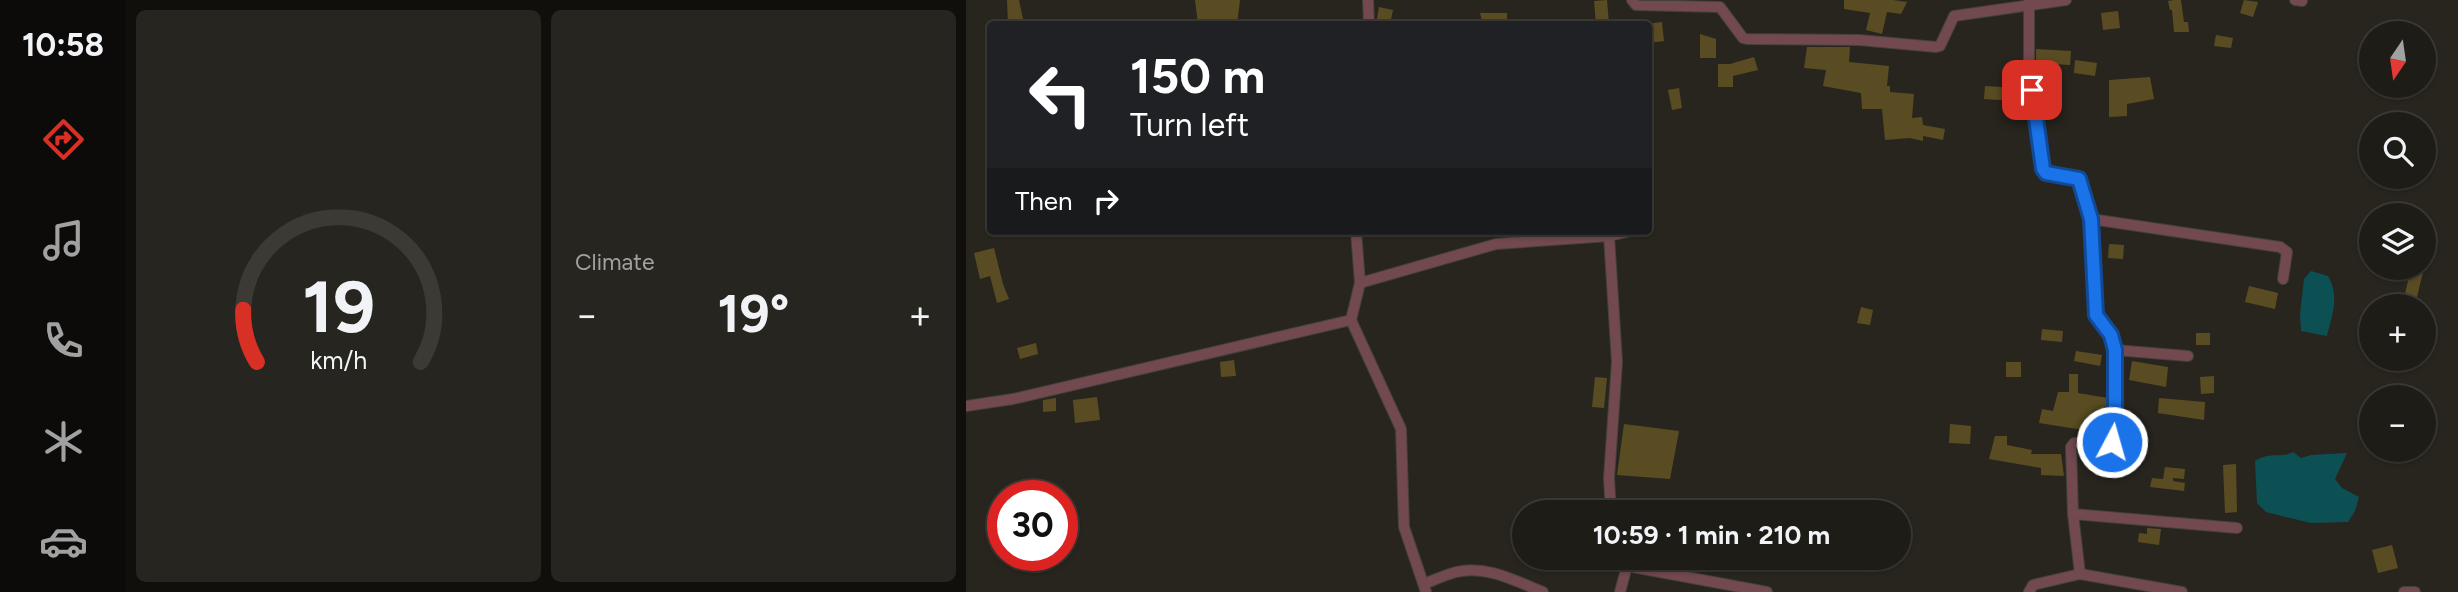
<!DOCTYPE html>
<html lang="en">
<head>
<meta charset="utf-8">
<style>
	:root { --surface:#1e1c16; --page:#26251f; --text:#f1f3f6; --muted:#a1a1a1; --line:#3c3a35; --accent:#d93025 }
	body { margin:0; font-family:Figtree,sans-serif; background:var(--page); color:var(--text); height:100vh; display:flex; flex-direction:column; font-size:26px; white-space:nowrap }
	* { box-sizing:border-box; margin:0 }
	p { font-size:23px; color:var(--muted) }
	.icon { flex:none; width:38px; height:38px; fill:none; stroke:currentColor; stroke-width:2; stroke-linecap:round; stroke-linejoin:round }
	.map { position:relative; flex:1; overflow:hidden }
	.sheet { display:flex; flex-direction:column; gap:10px; padding:10px; background:#100f0c; width:840px }
	.sheet>* { flex:none }
	.banner { position:absolute; left:21px; top:21px; width:665px; height:214px; border-radius:7px; box-shadow:0 2px 5px #0004,0 0 0 2px var(--line); background:#202124; color:#fff; overflow:hidden }
	.needle { width:46px; rotate:193deg }
	.controls { position:absolute; left:1393px; top:21px; display:grid; gap:14px }
	.controls a { display:grid; place-items:center; width:77px; height:77px; border-radius:50%; background:var(--surface); box-shadow:0 2px 5px #0004,0 0 0 2px var(--line); font-size:35px }
	.speed { position:absolute; left:21px; top:480px; display:flex; gap:14px; font-size:35px; font-weight:700; text-align:center }
	.speed>* { display:grid; place-content:center; width:91px; height:91px; border-radius:50%; background:var(--surface); box-shadow:0 2px 5px #0004,0 0 0 2px var(--line); line-height:1 }
	.speed .limit { border:10px solid #d22; background:#fff; color:#111 }
	.pin { position:absolute; display:grid; place-items:center; width:60px; height:60px; color:#fff; margin:-30px; border-radius:14px; box-shadow:0 4px 10px #0006 }
	.me { position:absolute; width:77px; margin:-38px; rotate:6deg; stroke-linejoin:round; filter:drop-shadow(0 0 5px #0008) }
	.turn { display:flex; align-items:center; gap:24px; height:147px; padding:0 28px; font-size:32px }
	.turn .icon { width:91px; height:91px; stroke-width:2.5 }
	.turn b { display:block; font-size:49px; line-height:60px }
	.then { display:flex; align-items:center; height:66px; padding:0 28px; background:#0003; gap:14px; font-size:26px }
	.big { font-size:52px; font-weight:700; line-height:1.1 }
	.sheet .card { flex:1; display:flex; flex-direction:column; justify-content:center; gap:10px; min-width:0; padding:0 24px; border-radius:10px; background:var(--page) }
	.sheet .dial { align-items:center; gap:0 }
	.dial svg { height:182px; overflow:visible; fill:none; stroke:var(--line); stroke-width:7; stroke-linecap:round; text-anchor:middle }
	.dial text { fill:var(--text); stroke:none }
	.heat { display:flex; justify-content:space-between; align-items:center; font-size:38px; direction:ltr }
	.sheet .tiles { flex:1; display:grid; gap:10px; grid-template-columns:repeat(2,1fr) }
	.trip { position:absolute; left:546px; top:500px; width:399px; height:70px; border-radius:35px; background:var(--surface); box-shadow:0 2px 5px #0004,0 0 0 2px var(--line); font-weight:700; line-height:70px; text-align:center }
	main { display:flex; flex:1; min-height:0 }
	.dock { display:flex; flex-direction:column; width:126px; justify-content:space-around; align-items:center; background:#0c0b09; color:var(--muted) }
	.dock .icon { width:49px; height:49px }
	.dock .active { color:var(--accent) }
	.dock b { font-size:32px; color:var(--text) }
	.map>svg:first-child { display:block }
</style>
</head>
<body>
<main>
<nav class="dock">
<b>10:58</b>
<svg class="icon active" aria-label="directions" viewBox="0 0 24 24"><path d="M12 3l9 9-9 9-9-9zM9 14v-3h6M13 9l2 2-2 2"/></svg>
<svg class="icon" aria-label="music" viewBox="0 0 24 24"><path d="M9 18V5l10-2v13"/><circle cx="6" cy="18" r="3"/><circle cx="16" cy="16" r="3"/></svg>
<svg class="icon" aria-label="phone" viewBox="0 0 24 24"><path d="M5 4h4l2 5-3 2q2 4 5 5l2-3 5 2v4C11 20 4 13 5 4z"/></svg>
<svg class="icon" aria-label="climate" viewBox="0 0 24 24"><path d="M12 3v18M4 7l16 10M4 17L20 7"/></svg>
<svg class="icon" aria-label="car" viewBox="0 0 24 24"><path d="M5 17H2v-5l4-1 3-4h7l3 4 3 1v5h-3M9 17h6M6 11h13"/><circle cx="7" cy="17" r="2"/><circle cx="17" cy="17" r="2"/></svg>
</nav>
<section class="sheet">
<div class="tiles">
<div class="card dial"><svg viewBox="0 0 100 80">
<path d="M14 69A42 42 0 1 1 86 69"/>
<path d="M14 69A42 42 0 0 1 8 46" stroke="#d93025"/>
<text x="50" y="56" font-size="32" font-weight="700">19</text>
<text x="50" y="72" font-size="11">km/h</text>
</svg></div>
<div class="card"><p>Climate</p>
<div class="heat"><a>−</a><b class="big">19°</b><a>+</a></div>
</div>
</div>
</section>
<div class="map">
<svg width="1492" height="592" viewBox="0 0 1492 592">
	<rect width="100%" height="100%" fill="#28251e"/>
	<!-- water -->
	<g fill="#0d5053">
		<path d="M 1345,271 L 1362,276 C 1374,297 1366,315 1361,336 L 1335,331 L 1334,314 L 1338,279 Z"/>
		<path d="M 1327,452 L 1335,458 L 1345,455 L 1381,453 L 1369,479 L 1376,488 L 1393,497 L 1389,511 L 1382,522 L 1345,523 L 1300,512 L 1291,503 L 1289,461 C 1306,451 1314,459 1327,452 Z"/>
	</g>
	<!-- building -->
	<g fill="#5a4c22">
		<polygon points="41,0 53,0 58,24 42,24"/>
		<polygon points="229,0 274,0 271,24 232,24"/>
		<polygon points="641,0 643,24 630,24 628,1"/>
		<polygon points="878,0 927,0 941,2 935,14 921,12 916,34 900,30 904,13 878,9"/>
		<polygon points="1208,0 1215,0 1218,22 1222,22 1223,32 1208,32 1206,10 1204,10 1202,1"/>
		<polygon points="1278,0 1292,2 1287,17 1274,13"/>
		<polygon points="413,7 427,10 424,24 410,24"/>
		<polygon points="1152,11 1154,28 1137,30 1135,13"/>
		<polygon points="514,13 541,13 541,24 517,24"/>
		<polygon points="696,22 698,41 683,43 682,24"/>
		<polygon points="734,34 750,39 750,58 734,58"/>
		<polygon points="1250,35 1267,38 1265,48 1248,46"/>
		<polygon points="841,47 884,47 883,62 923,66 921,86 924,86 924,92 948,94 946,118 956,117 957,125 979,129 977,140 957,136 957,141 944,138 919,140 916,109 896,109 895,93 857,86 860,70 838,68"/>
		<polygon points="1070,49 1105,51 1104,65 1070,63"/>
		<polygon points="788,57 792,70 767,76 767,87 752,87 752,64 764,64"/>
		<polygon points="1109,60 1131,63 1129,76 1108,73"/>
		<polygon points="1184,77 1188,99 1161,104 1161,116 1143,117 1143,80"/>
		<polygon points="1019,86 1051,88 1050,101 1018,99"/>
		<polygon points="713,88 716,108 706,110 702,90"/>
		<polygon points="1143,244 1158,245 1157,259 1142,258"/>
		<polygon points="28,248 37,284 43,299 31,303 24,276 14,279 8,253"/>
		<polygon points="1445,268 1458,268 1450,301 1438,298"/>
		<polygon points="1283,286 1312,293 1309,309 1279,302"/>
		<polygon points="895,307 907,310 904,325 891,323"/>
		<polygon points="1076,329 1097,331 1096,342 1075,340"/>
		<rect x="1230" y="333" width="14" height="12"/>
		<polygon points="70,343 72,354 54,359 51,348"/>
		<polygon points="1110,351 1136,355 1134,366 1108,361"/>
		<polygon points="268,360 270,376 255,377 254,362"/>
		<polygon points="1166,361 1202,367 1200,387 1163,380"/>
		<rect x="1040" y="362" width="15" height="15"/>
		<polygon points="1103,374 1112,374 1112,393 1142,398 1142,417 1126,415 1124,431 1073,423 1076,409 1087,411 1092,392 1103,392"/>
		<polygon points="1248,376 1248,393 1235,394 1234,377"/>
		<polygon points="629,377 641,378 638,408 626,407"/>
		<polygon points="131,397 134,420 109,423 107,400"/>
		<polygon points="90,398 90,411 77,412 77,400"/>
		<polygon points="1193,398 1239,402 1238,420 1192,413"/>
		<polygon points="658,424 713,431 704,479 651,475"/>
		<polygon points="984,424 1005,426 1004,444 983,443"/>
		<polygon points="1029,436 1041,436 1041,445 1066,450 1065,454 1095,454 1098,476 1075,475 1075,468 1023,459"/>
		<polygon points="1270,464 1271,512 1259,513 1257,465"/>
		<polygon points="1199,467 1219,469 1218,479 1207,478 1207,481 1219,483 1218,491 1184,487 1186,478 1197,479"/>
		<polygon points="1181,528 1195,529 1193,545 1172,542 1173,533 1181,534"/>
		<polygon points="1426,545 1432,568 1412,573 1406,550"/>
	</g>
	<g fill="none" stroke-linecap="round" stroke-linejoin="round">
		<!-- minor casing -->
		<g stroke="#44413b" stroke-width="12">
			<g id="minor">
				<polyline points="402,0 403,24"/>
				<polyline points="666,0 670,5 754,7 777,38 781,39 893,40 970,47 974,46 988,16 1100,0"/>
				<polyline points="1063,0 1063,66 1075,165 1080,173 1113,179 1125,219 1130,315 1145,335 1149,350 1149,436 1146,442 1108,443 1105,447 1107,514 1114,574 1067,585 1063,592"/>
				<polyline points="1329,0 1336,1"/>
				<polyline points="1125,219 1314,247 1321,252 1317,279"/>
				<polyline points="390,231 394,283 385,320 435,429 438,527 460,592"/>
				<polyline points="643,236 651,362 643,478 645,513"/>
				<polyline points="394,283 530,244 643,236 665,231"/>
				<polyline points="1149,350 1222,356"/>
				<polyline points="0,406 47,399 385,320"/>
				<polyline points="1107,514 1271,528"/>
				<polyline points="661,566 801,592"/>
				<polyline points="1114,574 1216,592"/>
				<path d="M 458,584 C 468,580 479,575 490,572 C 522,565 549,581 577,592"/>
				<polyline points="654,592 661,566 658,558"/>
				<polyline points="1438,592 1449,592"/>
			</g>
		</g>
		<!-- minor -->
		<use href="#minor" stroke="#71494e" stroke-width="10"/>
	</g>
	<g fill="none" stroke-linecap="round" stroke-linejoin="round">
		<!-- route casing -->
		<g stroke="#114b97" stroke-width="18">
			<polyline id="route" points="1066,90 1077,169 1080,173 1113,179 1125,219 1130,315 1145,335 1149,350 1149,436 1146,442"/>
		</g>
		<!-- route -->
		<use href="#route" stroke="#1a73e8" stroke-width="12"/>
	</g>
</svg>
<div class="controls">
<a><svg class="needle" viewBox="-14 -14 28 28"><path d="M0-13l5 13h-10z" fill="#e53935"/><path d="M0 13l5-13h-10z" fill="#a1a1a1"/></svg></a>
<a><svg class="icon" aria-label="search" viewBox="0 0 24 24"><circle cx="10" cy="10" r="6"/><path d="M15 15l6 6"/></svg></a>
<a><svg class="icon" aria-label="layers" viewBox="0 0 24 24"><path d="M12 4l9 5-9 5-9-5zM3 14l9 5 9-5"/></svg></a>
<a>+</a>
<a>−</a>
</div>
<div class="speed"><div class="limit">30</div></div>
<div class="pin" style="left:1066px;top:90px;background:#d93025"><svg class="icon" aria-label="arrive" viewBox="0 0 24 24"><path d="M6 21V4h12l-3 4 3 4H6"/></svg></div>
<svg class="me" style="left:1146px;top:442px" viewBox="-20 -20 40 40"><circle r="17" fill="#1a73e8" stroke="#fff" stroke-width="3"/><path d="M0-11L8 9 0 5-8 9z" fill="#fff"/></svg>
<div class="trip">10:59 · 1 min · 210 m</div>
<div class="banner">
<div class="turn"><svg class="icon" aria-label="left" viewBox="0 0 24 24"><path d="M17 20v-9H6M10 6l-5 5 5 5"/></svg><div><b>150 m</b>Turn left</div></div>
<div class="then">Then<svg class="icon" aria-label="right" viewBox="0 0 24 24"><path d="M7 20v-9h11M14 6l5 5-5 5"/></svg></div>
</div>
</div>
</main>
</body>
</html>
